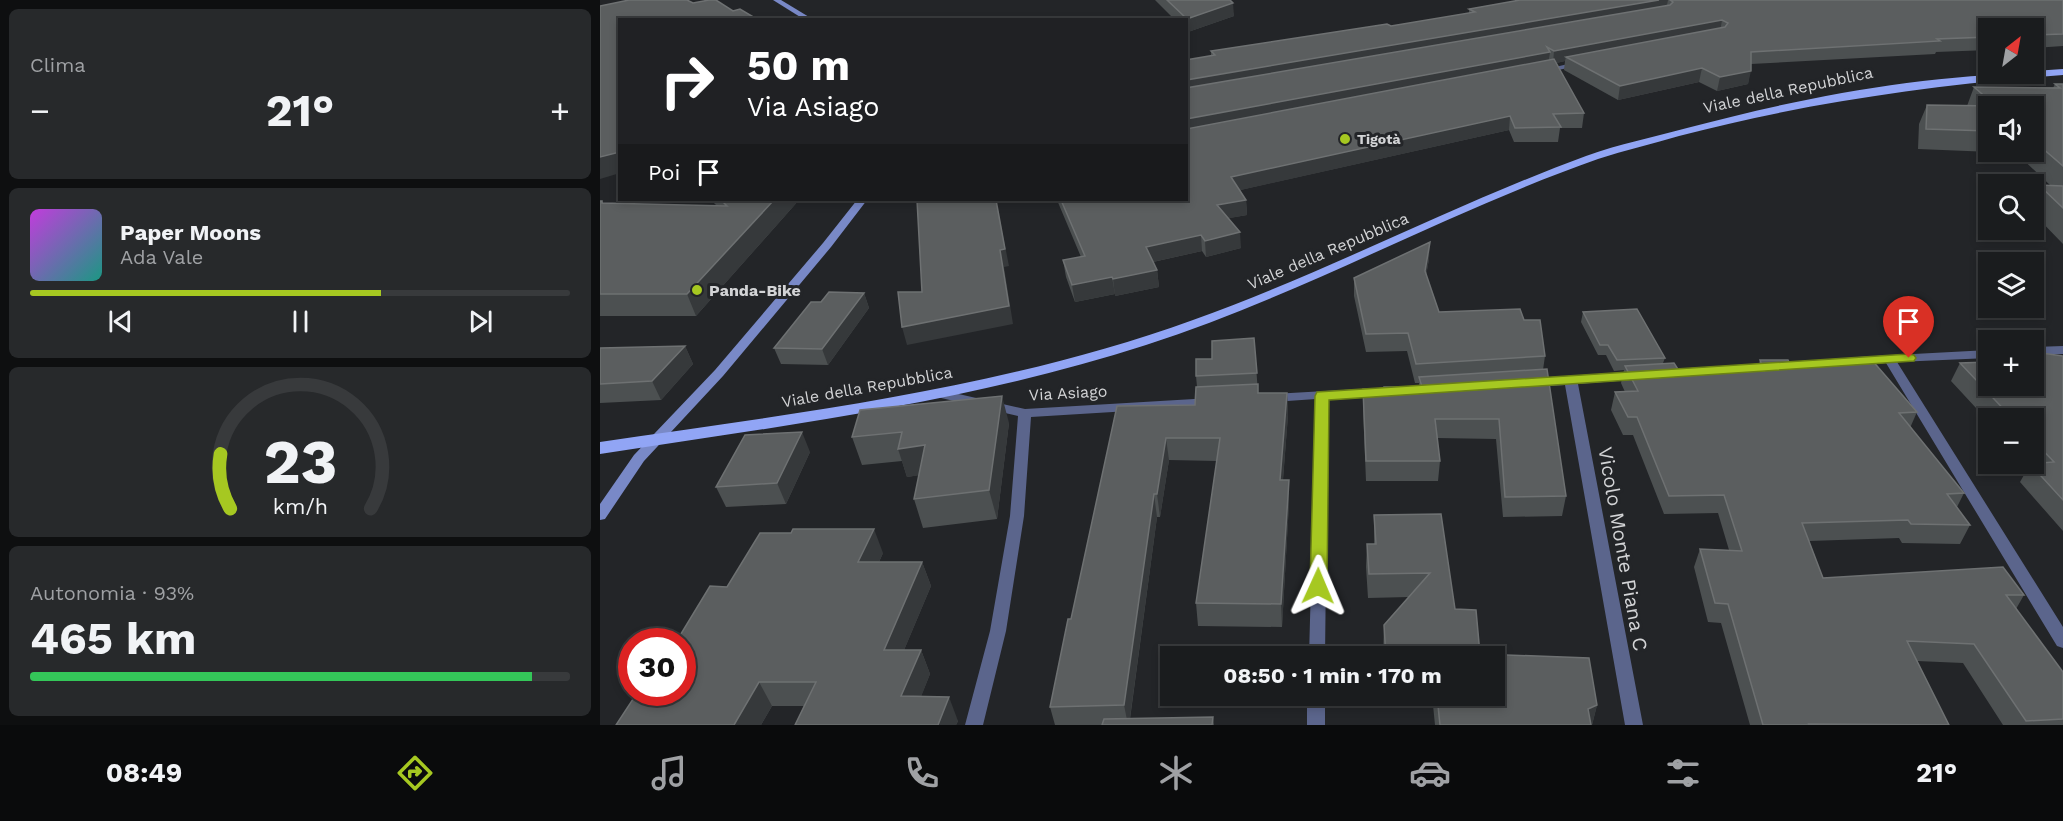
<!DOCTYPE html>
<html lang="it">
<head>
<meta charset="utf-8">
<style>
	:root { --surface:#1a1c1e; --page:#27292b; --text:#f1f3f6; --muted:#9fa1a4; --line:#383a3c; --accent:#a6c821 }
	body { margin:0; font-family:"Work Sans",sans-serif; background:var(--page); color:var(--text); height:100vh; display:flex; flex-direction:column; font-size:22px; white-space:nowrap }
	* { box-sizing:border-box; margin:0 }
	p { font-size:20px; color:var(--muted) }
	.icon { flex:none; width:33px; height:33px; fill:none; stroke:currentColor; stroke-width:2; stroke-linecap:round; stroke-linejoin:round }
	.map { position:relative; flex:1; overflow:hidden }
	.drawer { display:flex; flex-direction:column; gap:9px; padding:9px; background:#0e0f10; width:600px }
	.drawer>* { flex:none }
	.banner { position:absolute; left:18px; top:18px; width:570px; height:183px; border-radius:0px; box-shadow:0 3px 9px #0003,0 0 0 2px var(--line); background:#202124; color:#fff; overflow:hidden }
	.needle { width:39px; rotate:31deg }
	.fabs { position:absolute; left:1378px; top:18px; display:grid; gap:12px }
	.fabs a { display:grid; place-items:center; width:66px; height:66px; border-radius:0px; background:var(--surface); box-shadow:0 3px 9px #0003,0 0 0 2px var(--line); font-size:30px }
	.speed { position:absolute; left:18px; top:628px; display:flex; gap:12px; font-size:30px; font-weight:700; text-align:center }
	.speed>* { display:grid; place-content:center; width:78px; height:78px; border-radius:50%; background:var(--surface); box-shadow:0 3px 9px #0003,0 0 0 2px var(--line); line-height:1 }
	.speed .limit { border:9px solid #d22; background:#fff; color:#111 }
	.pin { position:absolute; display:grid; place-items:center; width:51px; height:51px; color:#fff; margin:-62px -26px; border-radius:50% 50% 50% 0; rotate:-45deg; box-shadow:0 0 6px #0007 }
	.pin .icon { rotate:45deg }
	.me { position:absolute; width:66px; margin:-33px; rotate:1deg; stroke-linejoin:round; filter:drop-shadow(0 0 4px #0008) }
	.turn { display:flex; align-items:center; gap:21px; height:126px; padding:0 30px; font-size:27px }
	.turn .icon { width:78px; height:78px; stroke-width:2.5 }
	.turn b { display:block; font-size:42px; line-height:51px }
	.then { display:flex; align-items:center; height:57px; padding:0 30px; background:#0003; gap:12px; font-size:22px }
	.big { font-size:45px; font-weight:700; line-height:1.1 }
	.drawer .widget { flex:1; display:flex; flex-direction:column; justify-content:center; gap:9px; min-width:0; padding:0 21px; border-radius:9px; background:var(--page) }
	.drawer .dial { align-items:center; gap:0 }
	.dial svg { height:156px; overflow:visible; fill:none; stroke:var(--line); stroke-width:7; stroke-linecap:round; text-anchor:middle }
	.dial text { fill:var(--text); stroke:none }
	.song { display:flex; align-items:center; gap:18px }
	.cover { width:72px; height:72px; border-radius:9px; background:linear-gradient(135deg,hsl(290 70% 55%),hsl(170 70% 35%)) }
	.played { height:6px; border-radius:3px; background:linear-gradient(90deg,var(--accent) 65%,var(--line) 65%) }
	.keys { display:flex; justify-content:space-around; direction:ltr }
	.heat { display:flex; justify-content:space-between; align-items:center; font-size:33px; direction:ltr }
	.charge { height:9px; border-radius:4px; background:linear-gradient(90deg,#34c759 93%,var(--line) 0) }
	.trip { position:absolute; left:560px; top:646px; width:345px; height:60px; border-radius:0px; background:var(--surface); box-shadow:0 3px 9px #0003,0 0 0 2px var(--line); font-weight:700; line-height:60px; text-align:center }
	.dock { display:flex; height:96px; justify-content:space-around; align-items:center; background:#0a0b0c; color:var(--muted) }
	.dock .icon { width:42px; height:42px }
	.dock .on { color:var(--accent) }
	.dock b { font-size:27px; color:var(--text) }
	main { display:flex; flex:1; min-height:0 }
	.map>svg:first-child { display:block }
</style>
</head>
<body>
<main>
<section class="drawer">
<div class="widget"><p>Clima</p>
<div class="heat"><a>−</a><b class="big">21°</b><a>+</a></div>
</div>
<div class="widget">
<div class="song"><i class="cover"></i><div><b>Paper Moons</b><p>Ada Vale</p></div></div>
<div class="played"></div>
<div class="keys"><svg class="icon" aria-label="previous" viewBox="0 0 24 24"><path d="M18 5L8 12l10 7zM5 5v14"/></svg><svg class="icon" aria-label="pause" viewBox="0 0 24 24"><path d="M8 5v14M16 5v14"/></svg><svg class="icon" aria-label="next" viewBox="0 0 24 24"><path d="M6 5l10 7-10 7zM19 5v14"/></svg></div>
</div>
<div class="widget dial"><svg viewBox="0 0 100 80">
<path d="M14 69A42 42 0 1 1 86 69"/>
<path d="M14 69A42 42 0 0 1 9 41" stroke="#a6c821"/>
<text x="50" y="56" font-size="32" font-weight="700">23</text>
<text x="50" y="72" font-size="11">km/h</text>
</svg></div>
<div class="widget"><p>Autonomia · 93%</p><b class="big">465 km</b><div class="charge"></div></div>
</section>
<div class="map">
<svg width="1463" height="725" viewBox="0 0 1463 725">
	<rect width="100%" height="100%" fill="#232528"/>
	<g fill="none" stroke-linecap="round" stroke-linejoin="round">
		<!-- street -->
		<g fill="#5b658c" fill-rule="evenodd">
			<polygon points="981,61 984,61 984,65 942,73 938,71"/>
			<polygon points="1463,346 1463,354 1434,355 1434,347"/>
			<polygon points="1389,350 1389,358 1297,362 1463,627 1463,648 1457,646 1286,363 1257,365 1251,361 1257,357"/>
			<polygon points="1174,363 1178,364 1180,367 1178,370 1065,379 1059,375 1065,371"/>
			<polygon points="1039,372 1045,376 1043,379 978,384 1043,725 1025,725 965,385 933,387 927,383 933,379"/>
			<polygon points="778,388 782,389 784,392 782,395 728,399 725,657 709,657 716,399 673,402 667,398 673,394"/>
			<polygon points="341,390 425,409 611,398 617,402 611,406 431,417 424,516 406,631 383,725 365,725 390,631 410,516 418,416 337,397 335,394 337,391"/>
			<rect x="707" y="696" width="18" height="29"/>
		</g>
		<!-- secondary -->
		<g fill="#7989c7" fill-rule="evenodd">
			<polygon points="173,0 181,0 214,20 205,20"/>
			<polygon points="257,200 267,200 231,247 123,376 44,461 5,519 0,520 0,504 34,455 115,370 223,243"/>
		</g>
		<!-- primary -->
		<path fill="#91a5f5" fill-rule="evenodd" d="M 1463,69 L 1463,75 C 1333,85 1205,103 1079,136 C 1052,144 1025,150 998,159 C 844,213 702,295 546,345 C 370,402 183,426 0,454 L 0,442 C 199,413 402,389 593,320 C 727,272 853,205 986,156 C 1019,144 1054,137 1087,128 C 1196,99 1321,74 1434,74 L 1434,71 Z"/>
	</g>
	<!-- wall -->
	<g fill="#4c5051" fill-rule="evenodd">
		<polygon points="555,0 630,0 634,16 588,32 586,31 586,20 575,20"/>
		<polygon points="920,0 1463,0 1463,46 1434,48 1434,28 1389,28 1389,50 1336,52 1335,54 1151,64 1148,84 1117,91 1099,82 1018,100 964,70 965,61 956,63 984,113 982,128 960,128 958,142 914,142 909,130 640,190 646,200 647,215 629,218 641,248 606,257 602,251 553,262 557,270 559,287 515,296 515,294 475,302 466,277 463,260 481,257 457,200 586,200 611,56 611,51 791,26 869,13 869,9"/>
		<path d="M 1455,84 L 1463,84 L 1463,244 L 1434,214 L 1434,197 L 1439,185 L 1451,186 L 1416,153 L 1318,149 L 1319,124 L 1327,105 L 1367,106 L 1374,87 L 1453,88 ZM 1389,106 L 1434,106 L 1434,152 L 1389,152 Z"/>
		<polygon points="111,200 199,200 96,316 0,316 0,201 2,201 3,203 117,206"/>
		<polygon points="829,259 826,275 839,312 924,320 945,356 943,370 966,496 962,516 903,517 896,439 837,438 840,461 838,481 766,481 763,409 763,389 784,389 819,387 819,383 815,383 807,351 766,352 754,296 754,278"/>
		<polygon points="264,293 269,308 228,365 181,364 174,348 221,302"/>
		<polygon points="983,312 1065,358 1063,363 1081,374 1157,371 1160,360 1190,364 1317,412 1310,428 1364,493 1357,507 1370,525 1360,544 1302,543 1299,538 1209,541 1223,578 1424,595 1416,609 1463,672 1463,725 1403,725 1363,663 1317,661 1349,725 1150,725 1121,623 1108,622 1094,567 1100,549 1129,550 1118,513 1064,514 1033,435 1023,435 1011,410 1015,392 1025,392 1021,383 1024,370 1014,371 1006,355 998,355 981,322"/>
		<polygon points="654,338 658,393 687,393 688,415 683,480 689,480 689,503 682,627 598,626 596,603 617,461 569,460 560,517 557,517 530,719 613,717 614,725 455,725 450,707 471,619 517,406 595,405 597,387 596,376 612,359"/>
		<polygon points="85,346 93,364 61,400 0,403 0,348"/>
		<polygon points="1463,356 1463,531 1420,482 1429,466 1427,464 1434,464 1434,418 1389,418 1389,422 1351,381 1360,363 1389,386"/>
		<polygon points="260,410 409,423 397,519 323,528 314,499 319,475 307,477 302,461 262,465 252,437"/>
		<polygon points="210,452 186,504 126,507 116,487"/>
		<polygon points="841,514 855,609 876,610 880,654 989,658 997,705 992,725 835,725 833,705 786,704 785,696 894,696 894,657 783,657 784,625 809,597 768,598 766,567 767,544 774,544 774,515"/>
		<polygon points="283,553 279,562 322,562 331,586 304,650 321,650 330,674 321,696 358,721 356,725 195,725 204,706 172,706 161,725 16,725 82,693"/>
	</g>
	<!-- shaded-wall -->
	<g fill="#36393b">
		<polygon points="1059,0 1068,0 1066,10 586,94 586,80"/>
		<polygon points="633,3 634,16 588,32 587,19"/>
		<polygon points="1122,20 1120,32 966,57 965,61 953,64 954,51"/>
		<polygon points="950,52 948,65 586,134 586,119"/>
		<polygon points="1102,68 1099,82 1018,100 1020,86"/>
		<polygon points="1151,71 1148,84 1117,91 1120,77"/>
		<polygon points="910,116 909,130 632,192 631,177"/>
		<polygon points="20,152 20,173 0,179 0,157"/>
		<polygon points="174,200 199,200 96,316 87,294"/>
		<polygon points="396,200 409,266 404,267 413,324 307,345 302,327"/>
		<polygon points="646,200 647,215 619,220 617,205"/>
		<polygon points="640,232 641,248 606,257 605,241"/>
		<polygon points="601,235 602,251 548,263 546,247"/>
		<polygon points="830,242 829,259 824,289 825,271"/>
		<polygon points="557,270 559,287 515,296 513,279"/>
		<polygon points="512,277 515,294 475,302 472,285"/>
		<polygon points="264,293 269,308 228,365 222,349"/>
		<polygon points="85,346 93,364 61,400 52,381"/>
		<polygon points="687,393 688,415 681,503 680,480"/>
		<polygon points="402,396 409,423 397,519 389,490"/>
		<polygon points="202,432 210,452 186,504 177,483"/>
		<polygon points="566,438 569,460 560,517 557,494"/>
		<polygon points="325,445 334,473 307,477 298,449"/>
		<polygon points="689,480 689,503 682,627 681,604"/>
		<polygon points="554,494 557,517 529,725 528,725 524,705"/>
		<polygon points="274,529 283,553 268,586 258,562"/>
		<polygon points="322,562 331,586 294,674 284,650"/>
		<polygon points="321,650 330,674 312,720 301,696"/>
		<polygon points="159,682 172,706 161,725 134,725"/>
		<polygon points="349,697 358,721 356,725 338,725"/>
		<polygon points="997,705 992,725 984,725 988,709"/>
	</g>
	<!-- building -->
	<g fill="#5b5e5f" stroke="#6e7172" stroke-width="1.5">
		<polygon points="29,0 87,0 93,3 109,0 116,0 133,11 140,9 155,18 159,17 164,20 20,20 20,152 0,157 0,6"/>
		<polygon points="567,0 630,0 633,3 587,19"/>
		<polygon points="920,0 1059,0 586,80 586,60 615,55 611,51 787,24 791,26 875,12 869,9"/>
		<polygon points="1070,0 1463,0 1463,34 1434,35 1434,28 1389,28 1389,37 1337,39 1340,41 1151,52 1151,71 1120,77 1102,68 1020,86 966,57 1125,27 1128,23 1122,20 954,51 947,47 950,52 586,119 586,88 1070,5 1073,2"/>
		<polygon points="954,59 984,113 953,114 961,127 915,128 910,116 631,177 646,200 617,205 640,232 605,241 601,235 546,247 557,270 513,279 512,277 472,285 463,260 485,256 461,200 586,200 586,129"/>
		<polygon points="1455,84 1463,84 1463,166 1434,141 1434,106 1389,106 1389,131 1326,129 1327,105 1396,106 1374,87 1460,88"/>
		<polygon points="1439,185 1463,186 1463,208"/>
		<polygon points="121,200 174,200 87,294 0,294 0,201 2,201 2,203 127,206"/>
		<polygon points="317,200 396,200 405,249 400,250 409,306 302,327 298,292 322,292"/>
		<polygon points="830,242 825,271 839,312 920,309 924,320 940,320 945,356 816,364 808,333 766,334 754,278"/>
		<polygon points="229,292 264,293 222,349 174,348 211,302 221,302"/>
		<polygon points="1037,309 1065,358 1017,360 1008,345 1000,345 983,312"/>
		<polygon points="654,338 657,373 596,376 596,359 612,359 612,341"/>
		<polygon points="85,346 52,381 0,384 0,348"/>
		<polygon points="1434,352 1463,356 1463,500 1430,464 1454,462 1434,441 1434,418 1412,418 1360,363 1389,362 1389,386 1434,386"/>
		<polygon points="1271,359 1317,412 1299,413 1364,493 1347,494 1370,525 1311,524 1308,520 1202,523 1223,578 1403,567 1424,595 1406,595 1463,672 1463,719 1426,721 1374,644 1307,641 1349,725 1209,724 1210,725 1163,725 1128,604 1115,603 1100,549 1142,551 1124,495 1069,496 1037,417 1028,417 1015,392 1038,391 1025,366 1074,363 1081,374 1164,371 1160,360 1188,360 1190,364"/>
		<polygon points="947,369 966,496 905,497 899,419 835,419 840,461 766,461 763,389 784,389 784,387 822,387 819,377"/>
		<polygon points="658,384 658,393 687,393 680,480 689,480 681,604 596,603 620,438 566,438 557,494 554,494 524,705 450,707 468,619 471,619 517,406 595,405 596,387"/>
		<polygon points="402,396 389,490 314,499 325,445 298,449 302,432 252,437 260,410"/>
		<polygon points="202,432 177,483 116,487 145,435"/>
		<polygon points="841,514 855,609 876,610 880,654 989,658 997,705 988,709 991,725 840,725 837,696 894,696 894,657 786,657 784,625 830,573 769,574 767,544 776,544 774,515"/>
		<polygon points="193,529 274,529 258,562 322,562 284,650 321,650 301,696 349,697 338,725 195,725 216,682 159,682 134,725 16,725 37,693 82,693 82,642 76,642 110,586 127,587 160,533 191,533"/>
		<polygon points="613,717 612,725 502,725 504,719"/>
	</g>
	<!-- route -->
	<polygon fill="#a6c821" stroke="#6c8215" stroke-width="1.5" points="1309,354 1314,355 1316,358 1314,361 729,400 727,586 725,591 718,593 712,591 710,586 715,396 717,392"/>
	<!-- markers -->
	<g fill="#a6c821" stroke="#232528" stroke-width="2">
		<circle cx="745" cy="139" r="6"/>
		<circle cx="97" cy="290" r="6"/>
	</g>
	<g text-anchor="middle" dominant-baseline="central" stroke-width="6" stroke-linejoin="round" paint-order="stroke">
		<!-- far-poi labels -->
		<g font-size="14" font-weight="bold" fill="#d3d4d6" stroke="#232528" text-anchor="start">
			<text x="757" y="139">Tigotà</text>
		</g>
		<!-- street labels -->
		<g font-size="16" fill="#d3d4d6" stroke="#232528">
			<text transform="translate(1188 90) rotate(-12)">Viale della Repubblica</text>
			<text transform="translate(728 251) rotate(-23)">Viale della Repubblica</text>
			<text transform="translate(267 387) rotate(-10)">Viale della Repubblica</text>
			<text transform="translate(468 393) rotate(-3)">Via Asiago</text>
		</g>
		<!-- poi labels -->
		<g font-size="16" font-weight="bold" fill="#d3d4d6" stroke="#232528" text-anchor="start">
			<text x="109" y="290">Panda-Bike</text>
		</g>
		<!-- near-street labels -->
		<g font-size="20" fill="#d3d4d6" stroke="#232528">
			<text transform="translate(1023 549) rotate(80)">Vicolo Monte Piana C</text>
		</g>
	</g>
</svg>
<div class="fabs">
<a><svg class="needle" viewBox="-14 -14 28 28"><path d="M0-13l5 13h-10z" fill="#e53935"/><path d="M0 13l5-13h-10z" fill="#9fa1a4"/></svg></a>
<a><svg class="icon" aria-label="sound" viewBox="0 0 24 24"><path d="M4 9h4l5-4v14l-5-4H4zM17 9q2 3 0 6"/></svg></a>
<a><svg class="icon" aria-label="search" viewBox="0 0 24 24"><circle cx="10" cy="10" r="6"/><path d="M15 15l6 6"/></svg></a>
<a><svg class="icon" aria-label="layers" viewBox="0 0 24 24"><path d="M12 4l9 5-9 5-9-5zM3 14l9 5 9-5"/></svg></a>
<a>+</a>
<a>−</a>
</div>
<div class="speed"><div class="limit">30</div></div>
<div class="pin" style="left:1309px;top:358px;background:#d93025"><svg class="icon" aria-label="arrive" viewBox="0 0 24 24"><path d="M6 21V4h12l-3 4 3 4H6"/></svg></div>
<svg class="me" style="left:718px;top:586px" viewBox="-20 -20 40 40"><path d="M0-17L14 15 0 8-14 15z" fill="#a6c821" stroke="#fff" stroke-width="4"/></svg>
<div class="trip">08:50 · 1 min · 170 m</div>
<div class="banner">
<div class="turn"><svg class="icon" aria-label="right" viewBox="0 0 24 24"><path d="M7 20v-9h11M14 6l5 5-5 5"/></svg><div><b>50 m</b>Via Asiago</div></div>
<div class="then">Poi<svg class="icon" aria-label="arrive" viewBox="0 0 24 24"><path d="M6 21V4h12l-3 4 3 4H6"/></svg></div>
</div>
</div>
</main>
<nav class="dock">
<b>08:49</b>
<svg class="icon on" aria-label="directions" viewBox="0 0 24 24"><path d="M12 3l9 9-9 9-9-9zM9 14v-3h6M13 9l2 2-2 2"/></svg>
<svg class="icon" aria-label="music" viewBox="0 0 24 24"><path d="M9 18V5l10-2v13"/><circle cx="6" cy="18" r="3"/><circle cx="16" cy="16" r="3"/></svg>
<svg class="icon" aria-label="phone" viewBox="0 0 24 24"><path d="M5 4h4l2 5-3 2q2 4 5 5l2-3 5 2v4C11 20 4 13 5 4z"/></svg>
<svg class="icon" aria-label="climate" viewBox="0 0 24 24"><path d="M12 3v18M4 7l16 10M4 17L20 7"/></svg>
<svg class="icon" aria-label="car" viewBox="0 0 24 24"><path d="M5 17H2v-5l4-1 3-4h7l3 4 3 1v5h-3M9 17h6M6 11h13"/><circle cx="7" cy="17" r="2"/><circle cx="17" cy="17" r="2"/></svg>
<svg class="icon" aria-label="filters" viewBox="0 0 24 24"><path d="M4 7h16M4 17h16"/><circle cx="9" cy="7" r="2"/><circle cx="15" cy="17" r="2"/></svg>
<b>21°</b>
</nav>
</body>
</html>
